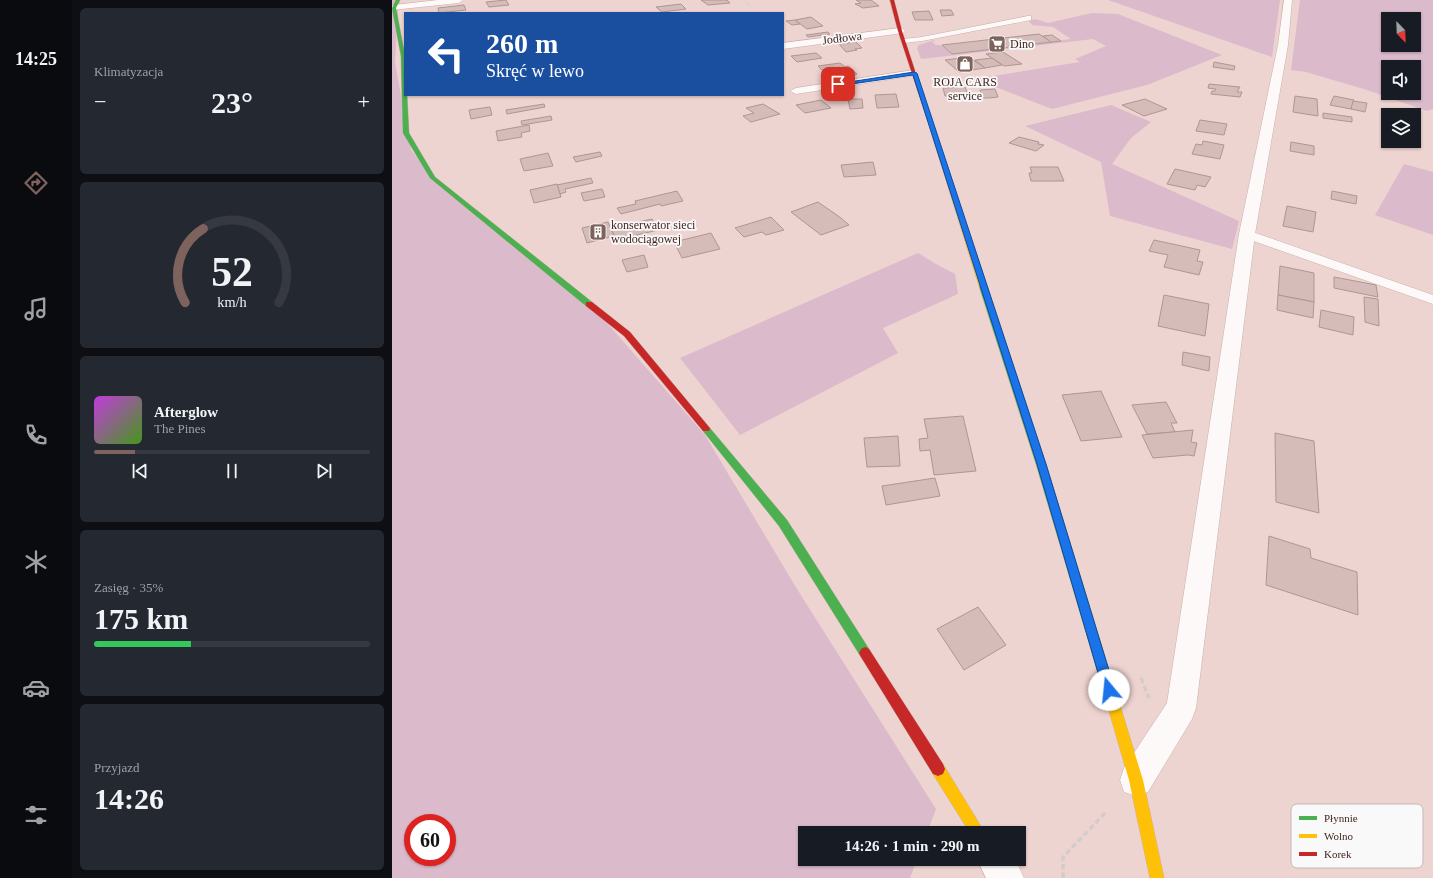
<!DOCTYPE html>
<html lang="pl">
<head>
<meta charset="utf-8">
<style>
	:root { --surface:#171b24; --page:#242831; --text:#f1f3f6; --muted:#9ea1a6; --line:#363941; --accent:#7e625d }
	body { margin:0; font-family:Georgia,serif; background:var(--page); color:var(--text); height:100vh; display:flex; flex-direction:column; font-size:15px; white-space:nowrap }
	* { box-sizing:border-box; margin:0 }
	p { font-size:13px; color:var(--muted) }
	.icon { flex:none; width:22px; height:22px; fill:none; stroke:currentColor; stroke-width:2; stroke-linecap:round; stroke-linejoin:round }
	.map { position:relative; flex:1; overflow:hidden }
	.side { display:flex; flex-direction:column; gap:8px; padding:8px; background:#0d0f14; width:320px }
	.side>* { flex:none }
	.banner { position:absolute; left:12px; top:12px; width:380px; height:84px; border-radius:0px; box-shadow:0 1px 3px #0004; background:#1a4fa0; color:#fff; overflow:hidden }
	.needle { width:26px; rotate:157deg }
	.controls { position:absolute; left:989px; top:12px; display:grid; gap:8px }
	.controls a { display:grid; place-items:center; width:40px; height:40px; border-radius:0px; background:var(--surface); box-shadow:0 1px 3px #0004; font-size:20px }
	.speed { position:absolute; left:12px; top:814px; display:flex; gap:8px; font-size:20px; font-weight:700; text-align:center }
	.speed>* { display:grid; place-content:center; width:52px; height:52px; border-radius:50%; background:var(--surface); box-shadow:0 1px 3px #0004; line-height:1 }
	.speed .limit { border:6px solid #d22; background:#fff; color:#111 }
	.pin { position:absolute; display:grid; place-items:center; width:34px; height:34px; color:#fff; margin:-17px; border-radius:8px; box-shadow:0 2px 6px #0006 }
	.me { position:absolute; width:44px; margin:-22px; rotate:343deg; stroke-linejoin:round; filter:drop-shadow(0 0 3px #0008) }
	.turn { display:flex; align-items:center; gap:14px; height:84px; padding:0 16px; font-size:18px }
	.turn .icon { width:52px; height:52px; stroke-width:2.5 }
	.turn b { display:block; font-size:28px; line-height:34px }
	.big { font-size:30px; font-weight:600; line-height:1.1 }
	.side .card { flex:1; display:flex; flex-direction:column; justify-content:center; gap:6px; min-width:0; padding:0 14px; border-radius:6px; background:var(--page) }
	.side .dial { align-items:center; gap:0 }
	.dial svg { height:104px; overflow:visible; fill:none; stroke:var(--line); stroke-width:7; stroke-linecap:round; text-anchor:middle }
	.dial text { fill:var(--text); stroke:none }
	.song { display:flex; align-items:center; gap:12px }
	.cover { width:48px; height:48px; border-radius:6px; background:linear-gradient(135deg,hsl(290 70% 55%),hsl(100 70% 35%)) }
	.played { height:4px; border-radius:2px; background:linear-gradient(90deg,var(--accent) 15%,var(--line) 15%) }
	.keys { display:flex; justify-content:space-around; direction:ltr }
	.heat { display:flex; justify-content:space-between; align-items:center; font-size:22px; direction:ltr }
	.charge { height:6px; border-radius:3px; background:linear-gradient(90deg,#34c759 35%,var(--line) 0) }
	.trip { position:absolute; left:406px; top:826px; width:228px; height:40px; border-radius:0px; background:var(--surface); box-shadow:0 1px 3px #0004; font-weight:600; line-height:40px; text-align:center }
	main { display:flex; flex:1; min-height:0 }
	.dock { display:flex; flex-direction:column; width:72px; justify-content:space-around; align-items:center; background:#090b0e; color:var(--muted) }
	.dock .icon { width:28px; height:28px }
	.dock .current { color:var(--accent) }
	.dock b { font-size:18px; color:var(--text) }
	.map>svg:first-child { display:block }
</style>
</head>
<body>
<main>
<nav class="dock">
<b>14:25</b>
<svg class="icon current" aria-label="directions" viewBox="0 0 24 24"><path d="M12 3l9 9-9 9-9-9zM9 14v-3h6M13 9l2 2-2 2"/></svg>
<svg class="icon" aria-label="music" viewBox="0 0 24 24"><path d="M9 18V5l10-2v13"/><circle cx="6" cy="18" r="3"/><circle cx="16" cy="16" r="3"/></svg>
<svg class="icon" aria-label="phone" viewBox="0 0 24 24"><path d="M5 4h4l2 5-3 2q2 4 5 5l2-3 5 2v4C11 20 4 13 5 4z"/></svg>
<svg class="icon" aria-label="climate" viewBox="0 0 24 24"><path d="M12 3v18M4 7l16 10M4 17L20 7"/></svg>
<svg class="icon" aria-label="car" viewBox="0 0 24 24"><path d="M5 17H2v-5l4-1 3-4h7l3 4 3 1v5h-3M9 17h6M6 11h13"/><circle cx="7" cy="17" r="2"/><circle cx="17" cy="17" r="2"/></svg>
<svg class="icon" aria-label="filters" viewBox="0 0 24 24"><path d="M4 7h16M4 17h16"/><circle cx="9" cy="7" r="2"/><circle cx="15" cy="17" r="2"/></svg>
</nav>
<section class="side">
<div class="card"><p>Klimatyzacja</p>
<div class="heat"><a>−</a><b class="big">23°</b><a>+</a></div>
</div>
<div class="card dial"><svg viewBox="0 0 100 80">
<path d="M14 69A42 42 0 1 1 86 69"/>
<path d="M14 69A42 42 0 0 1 28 12" stroke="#7e625d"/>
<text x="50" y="56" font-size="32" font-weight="700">52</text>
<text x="50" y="72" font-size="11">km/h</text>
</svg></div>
<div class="card">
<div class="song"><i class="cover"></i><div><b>Afterglow</b><p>The Pines</p></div></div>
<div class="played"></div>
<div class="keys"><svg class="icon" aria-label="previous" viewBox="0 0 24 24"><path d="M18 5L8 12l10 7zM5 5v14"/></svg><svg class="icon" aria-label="pause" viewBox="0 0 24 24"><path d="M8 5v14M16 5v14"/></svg><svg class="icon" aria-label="next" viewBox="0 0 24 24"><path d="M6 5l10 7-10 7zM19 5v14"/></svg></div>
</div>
<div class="card"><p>Zasięg · 35%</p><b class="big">175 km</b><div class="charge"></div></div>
<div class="card"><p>Przyjazd</p><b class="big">14:26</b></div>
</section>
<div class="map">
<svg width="1041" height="878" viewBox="0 0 1041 878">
	<rect width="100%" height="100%" fill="#eed4d0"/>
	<!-- green -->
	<g fill="#dbbacc" fill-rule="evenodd">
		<path d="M 0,0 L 8,0 L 6,9 L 3,63 L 19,150 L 37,173 L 188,292 L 313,435 L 405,589 L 544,809 L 535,833 L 413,833 L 413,859 L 525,859 L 518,878 L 0,878 ZM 21,823 L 55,823 L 55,857 L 21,857 Z"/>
		<polygon points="716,0 888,0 880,57"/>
		<path d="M 908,0 L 1041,0 L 1041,109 L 1035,111 L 975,90 L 914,72 L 899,70 ZM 996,19 L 1022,19 L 1022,45 L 996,45 ZM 996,67 L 1022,67 L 1022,93 L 996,93 Z"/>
		<polygon points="700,13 726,14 830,55 755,85 660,109 583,79 688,62 683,59 714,46 701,39 529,59 525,48 527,45 542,40 543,41 540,42 544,45 549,45 560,54 679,39 661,27 640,25 637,21 643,19 656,23"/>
		<polygon points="719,105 759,122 739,138 720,164 847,221 840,249 718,216 709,162 633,126"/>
		<polygon points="1012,164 1041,172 1041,235 983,215"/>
		<polygon points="526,253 544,264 563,274 566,294 491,328 506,353 348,435 288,358"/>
	</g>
	<!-- building -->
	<g fill="#d6bcb8" stroke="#af9692">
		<polygon points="114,0 117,5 97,7 94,2"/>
		<polygon points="309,0 335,0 338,3 316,5"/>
		<polygon points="464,0 479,0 487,6 471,8 463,4 469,3"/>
		<polygon points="289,4 294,9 270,12 264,7"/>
		<polygon points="72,5 74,10 47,13 46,8"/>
		<polygon points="548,10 559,10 562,15 550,16"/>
		<polygon points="537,11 541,20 523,20 520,12"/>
		<polygon points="419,17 431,26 415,29 403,20"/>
		<polygon points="403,20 408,24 400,25 394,21"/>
		<polygon points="436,32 438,34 416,37 414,35"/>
		<polygon points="647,34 660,42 560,54 550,45"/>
		<polygon points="660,35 669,41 659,42 651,36"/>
		<polygon points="464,42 470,48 463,49 465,50 454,52 447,44"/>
		<polygon points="611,52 630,64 612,66 594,54"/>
		<polygon points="424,53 430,58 405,62 399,56"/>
		<polygon points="577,57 593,68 567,72 553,60"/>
		<polygon points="600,58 610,65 593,68 583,60"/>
		<polygon points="822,62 843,66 842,70 821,67"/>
		<polygon points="448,63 453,67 456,66 465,74 444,78 438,72 433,73 426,66"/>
		<polygon points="817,84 848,87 845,92 850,92 848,97 819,94 820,91 823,91 824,89 816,88"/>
		<polygon points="573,87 576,95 553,96 551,88"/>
		<polygon points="603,89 606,97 597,98 591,98 588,90"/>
		<polygon points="504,94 507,107 485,108 483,95"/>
		<polygon points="903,96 925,99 926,116 901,112"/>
		<polygon points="942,96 962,100 959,109 938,105"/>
		<polygon points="456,99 470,99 471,108 458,109"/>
		<polygon points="753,99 775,109 752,116 730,105"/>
		<polygon points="429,100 439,108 413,113 404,105"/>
		<polygon points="961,101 975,103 973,112 959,109"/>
		<polygon points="152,104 153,107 115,114 114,110"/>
		<polygon points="371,104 388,114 359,122 351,116 362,113 354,108"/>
		<polygon points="98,107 100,115 79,119 77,110"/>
		<polygon points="931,113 960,117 960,122 931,118"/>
		<polygon points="159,116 160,120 130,125 129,121"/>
		<polygon points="808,120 835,124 832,135 804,131"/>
		<polygon points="137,125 138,131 129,133 130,137 106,141 104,131"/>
		<polygon points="627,137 647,142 646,144 652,145 644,151 617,143"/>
		<polygon points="811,141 832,145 828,159 800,154 804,144 810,145"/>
		<polygon points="899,142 922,146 922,155 898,151"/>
		<polygon points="208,152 210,156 184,162 181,157"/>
		<polygon points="156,153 161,166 132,171 128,159"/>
		<polygon points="481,162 484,175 452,177 449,165"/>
		<polygon points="638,167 666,167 672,181 639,181 637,173 640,173"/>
		<polygon points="783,169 819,177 813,187 805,185 803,190 775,184"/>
		<polygon points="199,178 201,183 173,189 174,192 168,194 165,185"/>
		<polygon points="165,184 169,197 142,203 138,190"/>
		<polygon points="210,189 213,197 192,201 189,193"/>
		<polygon points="285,191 291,201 269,206 268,204 229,214 225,208 244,204 243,201"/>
		<polygon points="940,191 965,196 964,204 939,199"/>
		<polygon points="426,202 449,218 457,225 429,235 399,212"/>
		<polygon points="895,206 924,212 921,232 891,226"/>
		<polygon points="379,217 392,230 374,235 370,232 352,237 343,228"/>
		<polygon points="260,219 266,230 224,240 219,228"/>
		<polygon points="216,222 222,236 195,243 190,228"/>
		<polygon points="319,233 328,249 290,258 282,242"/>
		<polygon points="762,240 808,250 805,261 811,262 807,275 772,267 776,255 757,251"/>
		<polygon points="252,255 256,267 235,272 230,260"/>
		<polygon points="888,266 922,273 922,302 886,295"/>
		<polygon points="942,277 984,285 986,297 942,288"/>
		<polygon points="772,295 817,304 813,336 766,326"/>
		<polygon points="886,295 922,302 921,318 885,310"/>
		<polygon points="972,297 986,299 987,326 973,322"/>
		<polygon points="929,310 962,317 961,335 927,327"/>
		<polygon points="791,352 818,357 817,371 790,365"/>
		<polygon points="709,391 730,437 689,441 670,395"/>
		<polygon points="774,402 785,423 779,423 783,432 755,434 740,405"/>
		<polygon points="571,416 584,471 542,475 538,450 528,451 527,439 536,438 532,419"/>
		<polygon points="801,430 799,442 805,443 802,456 796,455 761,458 750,435"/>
		<polygon points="883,433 922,441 927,513 884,502"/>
		<polygon points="506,436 508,466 475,467 472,438"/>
		<polygon points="543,478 548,496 494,505 490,486"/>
		<polygon points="877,536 918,549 919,558 965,572 966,615 874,585"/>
		<polygon points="586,607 614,645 572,670 545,629"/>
	</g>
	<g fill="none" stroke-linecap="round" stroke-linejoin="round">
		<!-- lane casing -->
		<g stroke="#cab0ab" stroke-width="1">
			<g id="lane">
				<polygon points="636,16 639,16 639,20 530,41 512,43 508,41 512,39 530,37"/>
				<polygon points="855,230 1041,295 1041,304 850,237 849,234 850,231"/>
			</g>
		</g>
		<!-- street casing -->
		<g stroke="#cab0ab" stroke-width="1">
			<g id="street">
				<polygon points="46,0 71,0 67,3 0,10 0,6 2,5"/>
				<polygon points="892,0 900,0 896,45 863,234 804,708 800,719 756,792 744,796 732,792 728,780 732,768 775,703 847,234 886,45"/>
				<polygon points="508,28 511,29 513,31 511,33 391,49 391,43"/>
				<polygon points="522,70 527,73 526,75 404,94 398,91 404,88"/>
				<polygon points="585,859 623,859 632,878 594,878"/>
			</g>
		</g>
		<!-- fast casing -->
		<g stroke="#cab0ab" stroke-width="1">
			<g id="fast">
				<polygon points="4,0 8,0 4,8 13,56 13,95 15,95 17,133 43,177 200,302 200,306 194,306 38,178 11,133 9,56 0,8"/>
				<polygon points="591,284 595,286 654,464 718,673 716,677 712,679 708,677 706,673 644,464 587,286"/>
				<polygon points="314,426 317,427 395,520 477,649 479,653 477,657 473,659 469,657 387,526 311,431 310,429 311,427"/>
			</g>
		</g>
		<!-- slow casing -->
		<g stroke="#cab0ab" stroke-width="1">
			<g id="slow">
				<polygon points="538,121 540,122 595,286 593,287 589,287 587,286 536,122"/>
				<polygon points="712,667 716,669 718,673 751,780 772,878 758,878 737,780 706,673 708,669"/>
				<polygon points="546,762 551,764 593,833 578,833 541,774 539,769 541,764"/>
			</g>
		</g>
		<!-- jam casing -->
		<g stroke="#cab0ab" stroke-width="1">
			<g id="jam">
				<polygon points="498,0 502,0 510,31 540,123 536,122 506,31"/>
				<polygon points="194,302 200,302 238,332 317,427 318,429 317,431 311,431 232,336 194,306"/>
				<polygon points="473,647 477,649 551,764 553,769 551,774 546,776 541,774 469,657 467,653 469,649"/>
			</g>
		</g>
		<!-- path-far1 -->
		<polyline stroke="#d4cccb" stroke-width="1" stroke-dasharray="1.5 1" stroke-linecap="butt" points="351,0 359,6"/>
		<!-- path -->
		<g stroke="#d4cccb" stroke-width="3.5" stroke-dasharray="5.5 3" stroke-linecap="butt">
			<polyline points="749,678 757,698"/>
			<polyline points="671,878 671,857 715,811"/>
		</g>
		<!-- lane -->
		<use href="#lane" fill="#fcf9f8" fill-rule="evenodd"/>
		<!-- street -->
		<use href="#street" fill="#fcf9f8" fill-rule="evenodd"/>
		<!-- fast -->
		<use href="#fast" fill="#4caf50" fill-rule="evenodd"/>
		<!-- slow -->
		<use href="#slow" fill="#ffc107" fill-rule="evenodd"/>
		<!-- jam -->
		<use href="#jam" fill="#c62828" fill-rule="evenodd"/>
	</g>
	<!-- route -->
	<polygon fill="#1a73e8" stroke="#114b97" points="522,72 525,73 654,464 723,690 722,694 717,696 713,694 711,690 645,464 521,75 446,86 444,84"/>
	<!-- icons -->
	<defs>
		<g id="supermarket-square" transform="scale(0.9)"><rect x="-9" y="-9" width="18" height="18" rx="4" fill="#7e625d" stroke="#f9f9f9"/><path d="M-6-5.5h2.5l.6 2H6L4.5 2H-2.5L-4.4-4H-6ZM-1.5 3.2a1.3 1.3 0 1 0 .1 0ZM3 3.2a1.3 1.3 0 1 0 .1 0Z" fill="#fff"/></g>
		<g id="shop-square" transform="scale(0.9)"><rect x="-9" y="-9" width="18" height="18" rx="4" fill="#7e625d" stroke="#f9f9f9"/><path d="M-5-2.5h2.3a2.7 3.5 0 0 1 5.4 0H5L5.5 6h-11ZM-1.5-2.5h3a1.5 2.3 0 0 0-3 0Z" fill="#fff"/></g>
		<g id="building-square" transform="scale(0.9)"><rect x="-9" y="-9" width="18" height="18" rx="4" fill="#7e625d" stroke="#f9f9f9"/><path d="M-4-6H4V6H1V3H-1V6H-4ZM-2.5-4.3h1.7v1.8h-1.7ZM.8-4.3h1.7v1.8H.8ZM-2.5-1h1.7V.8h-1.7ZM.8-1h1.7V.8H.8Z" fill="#fff"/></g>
	</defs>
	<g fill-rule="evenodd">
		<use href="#supermarket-square" x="605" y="44"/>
		<use href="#shop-square" x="573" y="64"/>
		<use href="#building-square" x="206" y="232"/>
	</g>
	<g text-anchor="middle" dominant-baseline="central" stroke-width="3.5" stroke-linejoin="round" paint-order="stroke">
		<!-- far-street labels -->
		<g font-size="12" fill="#42241f" stroke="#f9f9f9">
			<text transform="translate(450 38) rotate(-7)">Jodłowa</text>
		</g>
		<!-- far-poi labels -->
		<g font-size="12" fill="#42241f" stroke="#f9f9f9" text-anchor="start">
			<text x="618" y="44">Dino</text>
			<text x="573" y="82" text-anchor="middle">ROJA CARS<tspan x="573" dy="14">service</tspan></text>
			<text x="219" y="225">konserwator sieci<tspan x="219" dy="14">wodociągowej</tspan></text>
		</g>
	</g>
	<!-- legend -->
	<rect x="899" y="804" width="132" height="64" rx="6" fill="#f9f9f9" stroke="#c2b9b8" stroke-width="1"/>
	<rect x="907" y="816" width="18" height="4" fill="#4caf50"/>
	<rect x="907" y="834" width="18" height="4" fill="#ffc107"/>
	<rect x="907" y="852" width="18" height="4" fill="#c62828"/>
	<g font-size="11" fill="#42241f">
		<text x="932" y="822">Płynnie</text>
		<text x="932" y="840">Wolno</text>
		<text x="932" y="858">Korek</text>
	</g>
</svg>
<div class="controls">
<a><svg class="needle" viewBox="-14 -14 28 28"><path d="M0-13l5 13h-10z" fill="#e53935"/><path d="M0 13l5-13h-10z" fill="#9ea1a6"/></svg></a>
<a><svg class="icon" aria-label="sound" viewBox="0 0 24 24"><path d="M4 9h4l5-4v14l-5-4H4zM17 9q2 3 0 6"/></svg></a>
<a><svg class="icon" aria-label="layers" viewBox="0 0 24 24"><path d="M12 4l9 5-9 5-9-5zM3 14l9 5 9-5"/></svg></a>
</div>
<div class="speed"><div class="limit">60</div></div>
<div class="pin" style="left:446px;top:84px;background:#d93025"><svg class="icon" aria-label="arrive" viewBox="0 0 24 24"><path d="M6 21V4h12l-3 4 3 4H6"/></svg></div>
<svg class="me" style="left:717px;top:690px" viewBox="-20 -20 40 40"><circle r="19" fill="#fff"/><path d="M0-13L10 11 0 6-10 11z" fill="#1a73e8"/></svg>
<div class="trip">14:26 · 1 min · 290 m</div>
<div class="banner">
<div class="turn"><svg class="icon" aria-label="left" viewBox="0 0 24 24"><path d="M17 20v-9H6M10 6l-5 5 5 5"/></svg><div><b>260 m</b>Skręć w lewo</div></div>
</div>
</div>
</main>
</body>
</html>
